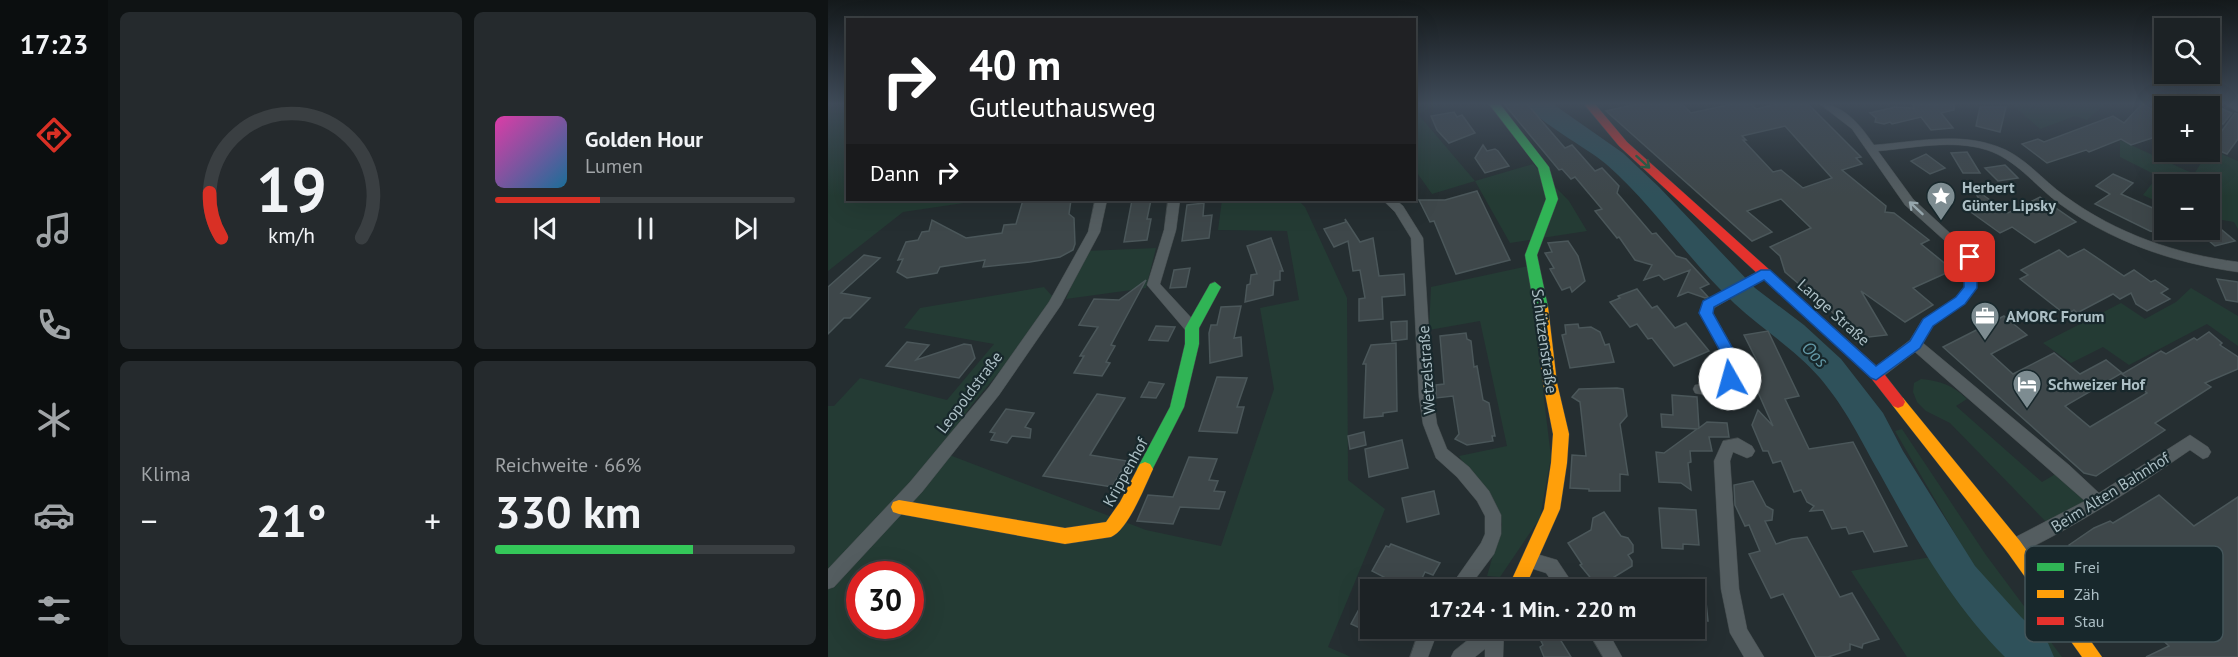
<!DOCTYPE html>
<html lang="de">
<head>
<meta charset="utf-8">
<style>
	:root { --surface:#1c2225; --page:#252a2d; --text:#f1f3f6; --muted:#a0a4a7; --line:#3a3f42; --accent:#d93025 }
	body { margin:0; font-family:"PT Sans",sans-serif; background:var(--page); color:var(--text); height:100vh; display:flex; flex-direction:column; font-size:22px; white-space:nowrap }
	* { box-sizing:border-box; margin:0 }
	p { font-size:20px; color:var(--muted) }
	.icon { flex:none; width:33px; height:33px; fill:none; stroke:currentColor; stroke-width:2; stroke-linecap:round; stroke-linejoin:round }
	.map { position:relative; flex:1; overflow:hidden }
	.details { display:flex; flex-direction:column; gap:12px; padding:12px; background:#0f1314; width:720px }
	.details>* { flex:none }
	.hud { position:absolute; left:18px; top:18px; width:570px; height:183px; border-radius:0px; box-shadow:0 6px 24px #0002,0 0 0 2px var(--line); background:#202124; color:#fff; overflow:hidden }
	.fabs { position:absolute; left:1326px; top:18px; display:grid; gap:12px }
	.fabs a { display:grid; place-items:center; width:66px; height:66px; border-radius:0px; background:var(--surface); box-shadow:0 6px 24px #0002,0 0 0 2px var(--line); font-size:30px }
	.speed { position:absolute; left:18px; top:561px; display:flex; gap:12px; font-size:30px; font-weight:700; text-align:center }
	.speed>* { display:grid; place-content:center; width:78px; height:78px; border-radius:50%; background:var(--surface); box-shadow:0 6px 24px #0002,0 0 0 2px var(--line); line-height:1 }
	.speed .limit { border:9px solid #d22; background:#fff; color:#111 }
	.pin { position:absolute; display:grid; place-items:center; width:51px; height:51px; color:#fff; margin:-26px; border-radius:12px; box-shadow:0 3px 9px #0006 }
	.me { position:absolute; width:66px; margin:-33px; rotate:353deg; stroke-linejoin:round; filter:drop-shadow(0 0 4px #0008) }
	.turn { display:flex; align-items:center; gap:21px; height:126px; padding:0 24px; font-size:27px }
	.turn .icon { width:78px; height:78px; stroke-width:2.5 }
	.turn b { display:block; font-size:42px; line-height:51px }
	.then { display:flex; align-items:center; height:57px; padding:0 24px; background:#0003; gap:12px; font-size:22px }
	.big { font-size:45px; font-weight:600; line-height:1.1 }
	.details .widget { flex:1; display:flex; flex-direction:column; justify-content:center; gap:9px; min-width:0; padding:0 21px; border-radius:9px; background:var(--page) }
	.details .dial { align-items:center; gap:0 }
	.dial svg { height:156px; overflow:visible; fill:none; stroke:var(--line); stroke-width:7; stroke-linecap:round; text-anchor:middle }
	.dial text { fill:var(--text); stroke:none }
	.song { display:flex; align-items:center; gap:18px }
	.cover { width:72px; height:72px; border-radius:9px; background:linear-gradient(135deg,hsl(320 70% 55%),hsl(200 70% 35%)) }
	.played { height:6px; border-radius:3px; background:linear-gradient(90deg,var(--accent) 35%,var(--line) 35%) }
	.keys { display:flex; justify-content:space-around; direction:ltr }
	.heat { display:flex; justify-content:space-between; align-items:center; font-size:33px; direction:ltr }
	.charge { height:9px; border-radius:4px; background:linear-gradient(90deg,#34c759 66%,var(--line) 0) }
	.details .tiles { flex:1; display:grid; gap:12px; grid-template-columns:repeat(2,1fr) }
	.trip { position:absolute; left:532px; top:579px; width:345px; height:60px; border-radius:0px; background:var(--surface); box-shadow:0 6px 24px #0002,0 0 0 2px var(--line); font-weight:600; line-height:60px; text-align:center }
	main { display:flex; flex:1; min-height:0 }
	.menu { display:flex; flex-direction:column; width:108px; justify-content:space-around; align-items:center; background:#0b0e0f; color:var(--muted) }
	.menu .icon { width:42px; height:42px }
	.menu .selected { color:var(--accent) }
	.menu b { font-size:27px; color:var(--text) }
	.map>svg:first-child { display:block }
</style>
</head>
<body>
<main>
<nav class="menu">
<b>17:23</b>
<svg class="icon selected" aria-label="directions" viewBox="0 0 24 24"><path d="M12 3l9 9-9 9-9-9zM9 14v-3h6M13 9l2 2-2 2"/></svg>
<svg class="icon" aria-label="music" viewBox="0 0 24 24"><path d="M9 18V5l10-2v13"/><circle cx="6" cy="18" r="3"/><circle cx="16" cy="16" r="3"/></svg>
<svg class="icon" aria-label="phone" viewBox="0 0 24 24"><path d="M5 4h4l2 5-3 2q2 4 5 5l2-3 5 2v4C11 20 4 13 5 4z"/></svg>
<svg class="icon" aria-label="climate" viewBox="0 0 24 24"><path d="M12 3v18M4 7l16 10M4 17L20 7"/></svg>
<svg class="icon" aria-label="car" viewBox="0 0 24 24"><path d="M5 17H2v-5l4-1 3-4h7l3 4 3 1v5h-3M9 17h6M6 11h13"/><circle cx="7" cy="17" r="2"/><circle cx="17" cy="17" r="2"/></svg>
<svg class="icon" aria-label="filters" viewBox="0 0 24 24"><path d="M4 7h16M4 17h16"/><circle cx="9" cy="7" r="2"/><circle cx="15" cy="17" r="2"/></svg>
</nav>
<section class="details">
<div class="tiles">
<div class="widget dial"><svg viewBox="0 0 100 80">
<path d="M14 69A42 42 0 1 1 86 69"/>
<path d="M14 69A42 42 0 0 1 8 46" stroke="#d93025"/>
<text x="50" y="56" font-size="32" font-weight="700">19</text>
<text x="50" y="72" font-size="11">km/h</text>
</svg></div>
<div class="widget">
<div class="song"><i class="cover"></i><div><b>Golden Hour</b><p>Lumen</p></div></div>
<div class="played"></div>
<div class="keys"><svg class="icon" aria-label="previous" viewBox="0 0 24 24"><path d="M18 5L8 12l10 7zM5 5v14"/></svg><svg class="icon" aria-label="pause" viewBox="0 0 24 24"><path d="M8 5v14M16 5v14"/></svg><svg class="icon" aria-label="next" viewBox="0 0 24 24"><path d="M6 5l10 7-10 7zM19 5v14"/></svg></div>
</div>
<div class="widget"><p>Klima</p>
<div class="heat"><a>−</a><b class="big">21°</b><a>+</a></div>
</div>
<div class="widget"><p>Reichweite · 66%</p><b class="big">330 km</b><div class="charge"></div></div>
</div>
</section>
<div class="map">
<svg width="1410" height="657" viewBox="0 0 1410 657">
	<rect width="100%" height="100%" fill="#252e31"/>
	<!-- green -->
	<g fill="#243b34" fill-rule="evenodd">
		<polygon points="0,104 19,106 20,200 156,200 75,212 0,271"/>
		<polygon points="586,104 610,104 590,114 647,181 705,164 741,201 759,231 682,243 647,181 604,194 587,170"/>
		<polygon points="1184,104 1277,104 1259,120 1247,116 1212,129"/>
		<polygon points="1292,140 1366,174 1382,149 1410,161 1410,229 1406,222 1382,218 1382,184 1336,184 1336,205 1315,195 1330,176 1292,157"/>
		<path d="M 394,200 L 470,200 L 477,207 L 519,298 L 520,480 L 557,509 L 500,647 L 523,657 L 0,657 L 0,406 L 6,406 L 32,378 L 119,400 L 166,344 L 76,328 L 92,308 L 216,287 L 225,297 L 191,348 L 143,406 L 111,451 L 318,530 L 393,546 L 446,389 L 432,308 L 471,300 L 459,231 L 390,230 ZM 32,574 L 82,574 L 82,626 L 32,626 Z"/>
		<polygon points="328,248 318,288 238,299 258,251"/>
		<polygon points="700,266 723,457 712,518 672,577 659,576 674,524 631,456 679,446 652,321 601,330 603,287"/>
		<polygon points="1363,288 1410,316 1410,346 1379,324 1301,365 1275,347 1243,363 1215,343 1293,303 1317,319 1348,302"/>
		<path d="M 1093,379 C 1112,381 1125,385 1139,399 L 1128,406 L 1214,482 L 1231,472 L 1259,500 L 1220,524 L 1122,423 L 1098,411 L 1089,402 L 1085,392 L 1086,383 Z"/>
		<polygon points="1074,429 1158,555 1234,657 1079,657 1023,571 1137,551 1067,431"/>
	</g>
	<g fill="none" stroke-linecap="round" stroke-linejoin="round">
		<!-- river -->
		<path fill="#2f515a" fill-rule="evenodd" d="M 698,104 L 725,104 L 795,153 L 831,187 L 927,288 L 976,325 L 1013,359 L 1055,413 L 1075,451 L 1147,566 L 1193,617 L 1220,643 L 1226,657 L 1177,657 C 1124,604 1088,540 1052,474 C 1032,439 1019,410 992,378 C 967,349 935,330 907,304 C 861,261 826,206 778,164 C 758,147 711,123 698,104 Z"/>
	</g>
	<!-- building -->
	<g fill="#3e474a" stroke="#4b575a" stroke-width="1.5" fill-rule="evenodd">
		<polygon points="676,104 699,104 737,148 744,145 767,171 774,168 791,186 789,193 824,234 828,233 848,256 858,259 881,284 872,288 880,297 877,298 860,292 850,296 862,270 836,280 831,275 816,280 824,265 807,260 791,237 789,238 767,211 774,209 747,177 743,179 734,169 731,170"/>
		<path d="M 809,104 L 854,104 L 863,113 L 904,104 L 923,104 L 928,109 L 949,104 L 980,104 L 1033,157 L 1028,158 L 1034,164 L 1014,170 L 1058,206 L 1057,212 L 1066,213 L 1101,240 L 1093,244 L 1125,270 L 1085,288 L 1105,305 L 1077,322 L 1033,291 L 1059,335 L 1032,338 L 1028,330 L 1010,318 L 980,288 L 974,284 L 971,284 L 957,272 L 952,256 L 942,247 L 983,228 L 953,199 L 919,211 L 944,232 L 924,241 L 778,111 ZM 957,126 L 975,146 L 1004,178 L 975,188 L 953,170 L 945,172 L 915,140 L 918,140 L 914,136 Z"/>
		<polygon points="1084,104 1126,104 1126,110 1113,113 1125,128 1103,130 1093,117 1064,124 1062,122 1056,124 1047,122 1048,118 1042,113 1067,107 1086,108"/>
		<polygon points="1314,104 1336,104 1336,124 1324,138 1303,145 1293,139 1261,152 1258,150 1219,163 1194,144 1210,139 1216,142 1285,116 1296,123"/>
		<polygon points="1381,104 1383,104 1404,113 1395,124 1382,119"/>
		<polygon points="1152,107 1178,107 1172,132 1148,126"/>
		<polygon points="626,112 629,117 634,115 647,133 621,143 609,130 603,116"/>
		<polygon points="1407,113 1410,114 1410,139 1399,154 1382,147"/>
		<polygon points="655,145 659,151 667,149 670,151 681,166 657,173 647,158"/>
		<polygon points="1139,152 1152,173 1135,173 1123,153"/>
		<polygon points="1098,154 1117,168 1102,174 1083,161"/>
		<polygon points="1177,165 1190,178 1170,181 1157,168"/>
		<polygon points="1285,174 1305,183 1293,194 1336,213 1336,234 1322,231 1267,204 1282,194 1268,186"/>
		<polygon points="1144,187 1180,213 1212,197 1248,222 1207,243 1184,227 1172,233 1140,210 1154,204"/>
		<polygon points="649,191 682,260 628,274 606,221 602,222 591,200 617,200"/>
		<polygon points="195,200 243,200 241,214 246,218 247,244 245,250 232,257 202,262 155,267 157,260 112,267 109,273 79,278 69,272 75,259 70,260 78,242 90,240 94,232 101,231 104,220 138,238 174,233 176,225 188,224"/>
		<polygon points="304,200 323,200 319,219 323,219 319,240 296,242"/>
		<polygon points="376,203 375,216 384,215 381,238 354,241 359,205"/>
		<polygon points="517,219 532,242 545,238 551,276 576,274 577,295 554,297 555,319 531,321 531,299 537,298 532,270 525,271 520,241 506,247 496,229 518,222"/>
		<polygon points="1382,220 1407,241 1387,246 1368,230 1382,230"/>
		<polygon points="443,238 455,271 452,271 452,280 446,281 445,295 417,302 419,285 422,284 423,275 429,274 419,246"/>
		<polygon points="740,241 750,256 757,281 744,292 742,287 734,290 722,269 726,268 717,253 724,252 720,243"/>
		<polygon points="1256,249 1296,276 1306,270 1323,282 1327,280 1340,289 1333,293 1342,299 1319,311 1308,304 1303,293 1292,299 1285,294 1249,313 1246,310 1238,315 1192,279 1200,275 1193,270 1231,250 1240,257"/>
		<polygon points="36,255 52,258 13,293 42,298 22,318 16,318 0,334 0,287"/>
		<polygon points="362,268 358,287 342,288 346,270"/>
		<polygon points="1389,279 1410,282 1410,302 1398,300"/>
		<polygon points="318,280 283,345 287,346 278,362 282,363 274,376 246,373 256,356 252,356 270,327 251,325 266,299 291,300"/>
		<polygon points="809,289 824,308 829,306 847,328 858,323 881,351 846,366 824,338 820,339 809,324 802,327 782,302 792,298 790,296"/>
		<polygon points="413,306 406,338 413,337 414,356 382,363 381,333 383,325 389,325 393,307"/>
		<polygon points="1176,316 1199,335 1163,354 1185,374 1226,353 1252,374 1278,360 1294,373 1237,406 1262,427 1319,393 1294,374 1333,351 1338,354 1366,338 1369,340 1381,332 1394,343 1392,345 1410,357 1410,369 1377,383 1383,387 1327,423 1337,430 1268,476 1256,473 1115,347"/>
		<polygon points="579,321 579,339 564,341 563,322"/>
		<polygon points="750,324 751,328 763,327 772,332 777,345 781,344 786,362 742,368 734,335 738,334 737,325"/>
		<polygon points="328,326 347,327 340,341 321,340"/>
		<polygon points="940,331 971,396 957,399 981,449 1025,442 1079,546 1046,552 1035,531 1021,534 1018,527 1004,529 995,510 982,511 986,506 979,502 973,490 966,492 953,461 945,463 940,451 935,451 924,425 930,410 945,426 917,363 929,361 916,335"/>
		<polygon points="638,333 639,339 643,341 646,367 649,366 655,400 661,403 667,436 664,436 665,441 639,445 627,439 631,434 625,396 608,398 608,385 616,384 612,336"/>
		<polygon points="79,342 101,345 88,360 136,344 143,345 147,358 131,378 58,366"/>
		<polygon points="568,343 569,411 555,413 555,416 536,418 538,364 535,364 543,345"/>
		<polygon points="389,377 419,378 409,407 416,407 409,433 371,431"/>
		<polygon points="321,382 336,384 328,398 313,397"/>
		<polygon points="789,388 795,389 799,416 792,424 800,475 792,474 792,491 761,491 761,489 742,488 744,455 758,456 752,402 744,397 751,389"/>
		<polygon points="269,394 297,398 262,455 299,461 284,487 215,476"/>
		<polygon points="844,395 869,397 871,428 879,422 899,423 901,437 881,437 884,451 862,451 863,462 860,463 863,490 853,483 831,482 828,452 836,453 869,429 834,427 833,414 845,415"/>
		<polygon points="178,409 206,413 197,427 203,429 202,438 184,436 179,443 163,440 167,433 162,432"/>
		<polygon points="536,432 538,445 522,449 520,436"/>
		<polygon points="574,440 580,468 541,477 537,449"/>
		<polygon points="361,457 389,459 381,480 390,481 386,491 397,492 391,509 352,507 345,524 309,521 320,495 345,497"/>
		<polygon points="925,481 938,506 945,510 944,520 937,521 948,544 964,539 979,537 1012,597 1024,593 1051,639 1035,644 1034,648 1022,644 1022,650 1000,657 988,657 955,594 943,598 921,554 932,551 921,525 917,526 907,505 906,485"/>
		<polygon points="606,491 611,514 579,522 574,498"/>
		<polygon points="1331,495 1366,526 1410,497 1410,657 1318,657 1341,646 1328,634 1331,632 1241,545 1266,528 1282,521 1285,523"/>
		<polygon points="831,508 868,510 871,545 855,544 855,549 834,548"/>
		<polygon points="776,512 793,536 800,538 805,545 805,552 800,555 804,561 804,566 770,587 752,565 754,564 740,543 763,530 765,518"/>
		<polygon points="563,544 612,563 605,575 597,572 589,589 574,583 573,586 544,571 558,546 561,547"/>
		<polygon points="867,583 876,583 880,621 867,621"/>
		<polygon points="543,587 543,633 523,624"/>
		<polygon points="724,635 726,638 730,636 743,657 716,657 712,647 715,645 713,641"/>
	</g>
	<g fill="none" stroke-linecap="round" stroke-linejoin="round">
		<!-- street casing -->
		<g stroke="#424a4c" stroke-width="1">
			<g id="street">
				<path d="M 992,104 C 1016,104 1033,126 1046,145 C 1086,142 1129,132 1168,146 C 1196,155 1214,180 1237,196 C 1289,234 1348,254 1410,262 L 1410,272 C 1345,263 1282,241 1229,202 C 1206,184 1187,159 1159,150 C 1125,139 1085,148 1050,151 L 1085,199 L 1148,257 L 1148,288 C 1136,308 1120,311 1105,326 C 1101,331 1098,338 1095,343 L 1241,465 L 1271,493 L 1362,435 L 1380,447 L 1383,452 L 1380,457 L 1375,459 L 1362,450 C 1307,488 1252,524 1192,553 L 1186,555 L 1180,553 L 1178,547 L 1180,541 L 1257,501 L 1087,352 L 1053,378 L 1043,378 L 1041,374 L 1043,370 L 1082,340 L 1095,319 L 1127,298 L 1136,287 L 1136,258 L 1077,205 L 1024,129 Z"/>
				<polygon points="1397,104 1410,104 1410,112"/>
				<polygon points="267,200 279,200 272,232 233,305 171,395 94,492 6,587 0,589 0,569 82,482 161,387 221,302 260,232"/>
				<polygon points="340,200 352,200 348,230 332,284 369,324 371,328 369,332 359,332 319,285 336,230"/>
				<polygon points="555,200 568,200 575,206 595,238 605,397 609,424 619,449 641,467 661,491 673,515 673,534 666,554 639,590 620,590 653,543 657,534 657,516 649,501 629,477 608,458 595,424 591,397 583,238 567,212"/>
				<path d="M 937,268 L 941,270 L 943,273 L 941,276 L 886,308 L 885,313 C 895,333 925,370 899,389 C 891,394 876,396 867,393 L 865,389 L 867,385 L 887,382 L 894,376 C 897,352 882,333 871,313 L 875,302 Z"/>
				<polygon points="910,438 924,446 927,451 924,456 919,458 905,452 902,461 911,589 919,629 936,657 916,657 902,633 893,589 886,461 895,441"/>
				<polygon points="702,552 729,560 749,590 730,590 718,573 696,566 694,560 696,554"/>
				<polygon points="592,628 611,628 600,657 582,657"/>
				<polygon points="655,628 676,628 675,657 657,657 657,649 647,657 623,657 626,651"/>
				<polygon points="758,628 778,628 794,657 775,657"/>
			</g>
		</g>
		<!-- fast casing -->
		<g stroke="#424a4c" stroke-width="1">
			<g id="fast">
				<polygon points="661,104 672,104 721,167 730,199 709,255 720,307 713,312 706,307 697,255 718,199 710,168"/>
				<polygon points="387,282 393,287 371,328 371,344 356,407 322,474 317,476 312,474 309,469 342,407 357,344 357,328 382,284"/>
			</g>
		</g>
		<!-- slow casing -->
		<g stroke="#424a4c" stroke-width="1">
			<g id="slow">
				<polygon points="713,302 720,307 729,383 741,434 739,463 732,509 696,590 679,590 716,509 723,463 725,434 715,383 706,307"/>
				<polygon points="1070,396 1075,398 1192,541 1274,657 1254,657 1180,553 1065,406 1063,402 1065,398"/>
				<path d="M 317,462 L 322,464 L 325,469 C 317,486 300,530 283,537 L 237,544 L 71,514 L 65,512 L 63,507 L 65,502 L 71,500 L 237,528 L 278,522 L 292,502 L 312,464 Z"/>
			</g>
		</g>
		<!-- jam casing -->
		<g stroke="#424a4c" stroke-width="1">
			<polygon id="jam" points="756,104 767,104 799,142 1053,370 1075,398 1077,402 1075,406 1070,408 1065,406 1043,378 791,146"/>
		</g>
		<!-- street -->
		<use href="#street" fill="#545d60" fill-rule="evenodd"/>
		<!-- fast -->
		<use href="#fast" fill="#30b455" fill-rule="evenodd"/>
		<!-- slow -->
		<use href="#slow" fill="#ff9f0a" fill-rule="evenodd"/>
		<!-- jam -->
		<use href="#jam" fill="#e5322d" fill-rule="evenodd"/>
	</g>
	<!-- one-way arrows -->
	<defs><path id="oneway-shaft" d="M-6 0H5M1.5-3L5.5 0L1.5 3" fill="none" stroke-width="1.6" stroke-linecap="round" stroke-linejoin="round" transform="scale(1.5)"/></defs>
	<use stroke="#22603c" href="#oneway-shaft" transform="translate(815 162) rotate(42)"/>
	<use stroke="#96a6ac" href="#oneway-shaft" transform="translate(1088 208) rotate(-137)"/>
	<!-- sky -->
	<linearGradient id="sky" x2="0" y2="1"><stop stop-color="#14191b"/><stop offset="0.53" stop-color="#404c5a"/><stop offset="1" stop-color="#404c5a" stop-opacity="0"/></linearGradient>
	<rect width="1410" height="196" fill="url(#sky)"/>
	<!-- route -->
	<polygon fill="#1a73e8" stroke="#114b97" stroke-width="1.5" points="1142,252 1149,257 1149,288 1137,304 1105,326 1092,348 1048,380 1043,378 936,280 886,307 885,313 910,358 907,383 896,383 894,379 896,358 871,313 875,301 933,270 942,270 1048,366 1082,341 1095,319 1128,297 1136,287 1136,257"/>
	<!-- icons -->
	<defs>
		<g id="sight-pin" transform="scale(1.5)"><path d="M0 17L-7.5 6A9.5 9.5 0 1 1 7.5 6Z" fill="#7d8c91" stroke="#18282c"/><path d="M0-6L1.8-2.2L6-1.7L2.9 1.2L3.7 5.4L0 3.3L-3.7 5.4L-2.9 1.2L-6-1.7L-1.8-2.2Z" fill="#fff"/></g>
		<g id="office-pin" transform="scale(1.5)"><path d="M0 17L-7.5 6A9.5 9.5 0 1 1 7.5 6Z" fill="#7d8c91" stroke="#18282c"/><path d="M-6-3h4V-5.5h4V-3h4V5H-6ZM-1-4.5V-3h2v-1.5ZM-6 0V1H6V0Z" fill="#fff"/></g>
		<g id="hotel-pin" transform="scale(1.5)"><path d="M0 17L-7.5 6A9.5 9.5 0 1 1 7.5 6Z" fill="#7d8c91" stroke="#18282c"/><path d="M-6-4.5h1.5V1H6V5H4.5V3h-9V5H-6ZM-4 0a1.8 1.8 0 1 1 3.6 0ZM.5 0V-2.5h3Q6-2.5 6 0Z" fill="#fff"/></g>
	</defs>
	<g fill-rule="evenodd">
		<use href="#sight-pin" x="1113" y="196"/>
		<use href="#office-pin" x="1157" y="316"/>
		<use href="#hotel-pin" x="1199" y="384"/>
	</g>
	<g text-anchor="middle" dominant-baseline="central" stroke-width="4.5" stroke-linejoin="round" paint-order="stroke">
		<!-- poi labels -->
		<g font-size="16" font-weight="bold" fill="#acbfc5" stroke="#18282c" text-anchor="start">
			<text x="1134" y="187">Herbert<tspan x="1134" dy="18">Günter Lipsky</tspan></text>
			<text x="1178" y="316">AMORC Forum</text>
			<text x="1220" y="384">Schweizer Hof</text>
		</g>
		<!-- street labels -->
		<g font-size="16" fill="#acbfc5" stroke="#18282c">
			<text transform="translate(1006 312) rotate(42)">Lange Straße</text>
			<text transform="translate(717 341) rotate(82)">Schützenstraße</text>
			<text transform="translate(598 370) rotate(-94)">Wetzelstraße</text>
			<text transform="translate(141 392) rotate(-53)">Leopoldstraße</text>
			<text transform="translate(297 472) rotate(-61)">Krippenhof</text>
			<text transform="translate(1282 492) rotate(-32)">Beim Alten Bahnhof</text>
		</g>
		<!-- water labels -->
		<g font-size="18" font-style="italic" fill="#6398a6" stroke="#18282c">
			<text transform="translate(987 354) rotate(45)">Oos</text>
		</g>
	</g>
	<!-- legend -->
	<rect x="1197" y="546" width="198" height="96" rx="9" fill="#18282c" stroke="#44555a" stroke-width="1.5"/>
	<rect x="1209" y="563" width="27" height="8" fill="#30b455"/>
	<rect x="1209" y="590" width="27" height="8" fill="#ff9f0a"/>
	<rect x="1209" y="617" width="27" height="8" fill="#e5322d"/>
	<g font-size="16" fill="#acbfc5">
		<text x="1246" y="573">Frei</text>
		<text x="1246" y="600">Zäh</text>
		<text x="1246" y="627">Stau</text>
	</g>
</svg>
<div class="fabs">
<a><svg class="icon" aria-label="search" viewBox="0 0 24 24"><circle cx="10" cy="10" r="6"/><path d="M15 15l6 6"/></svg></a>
<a>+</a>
<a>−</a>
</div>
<div class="speed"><div class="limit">30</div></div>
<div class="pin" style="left:1142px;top:257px;background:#d93025"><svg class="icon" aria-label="arrive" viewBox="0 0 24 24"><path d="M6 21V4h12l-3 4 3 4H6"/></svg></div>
<svg class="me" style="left:902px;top:379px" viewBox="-20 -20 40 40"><circle r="19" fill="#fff"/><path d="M0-13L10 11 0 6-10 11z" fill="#1a73e8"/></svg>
<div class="trip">17:24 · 1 Min. · 220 m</div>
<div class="hud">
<div class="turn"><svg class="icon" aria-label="right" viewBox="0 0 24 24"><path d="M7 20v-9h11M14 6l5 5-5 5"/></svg><div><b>40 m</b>Gutleuthausweg</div></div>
<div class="then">Dann<svg class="icon" aria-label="right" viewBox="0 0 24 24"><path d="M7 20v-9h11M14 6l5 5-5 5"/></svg></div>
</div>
</div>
</main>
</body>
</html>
